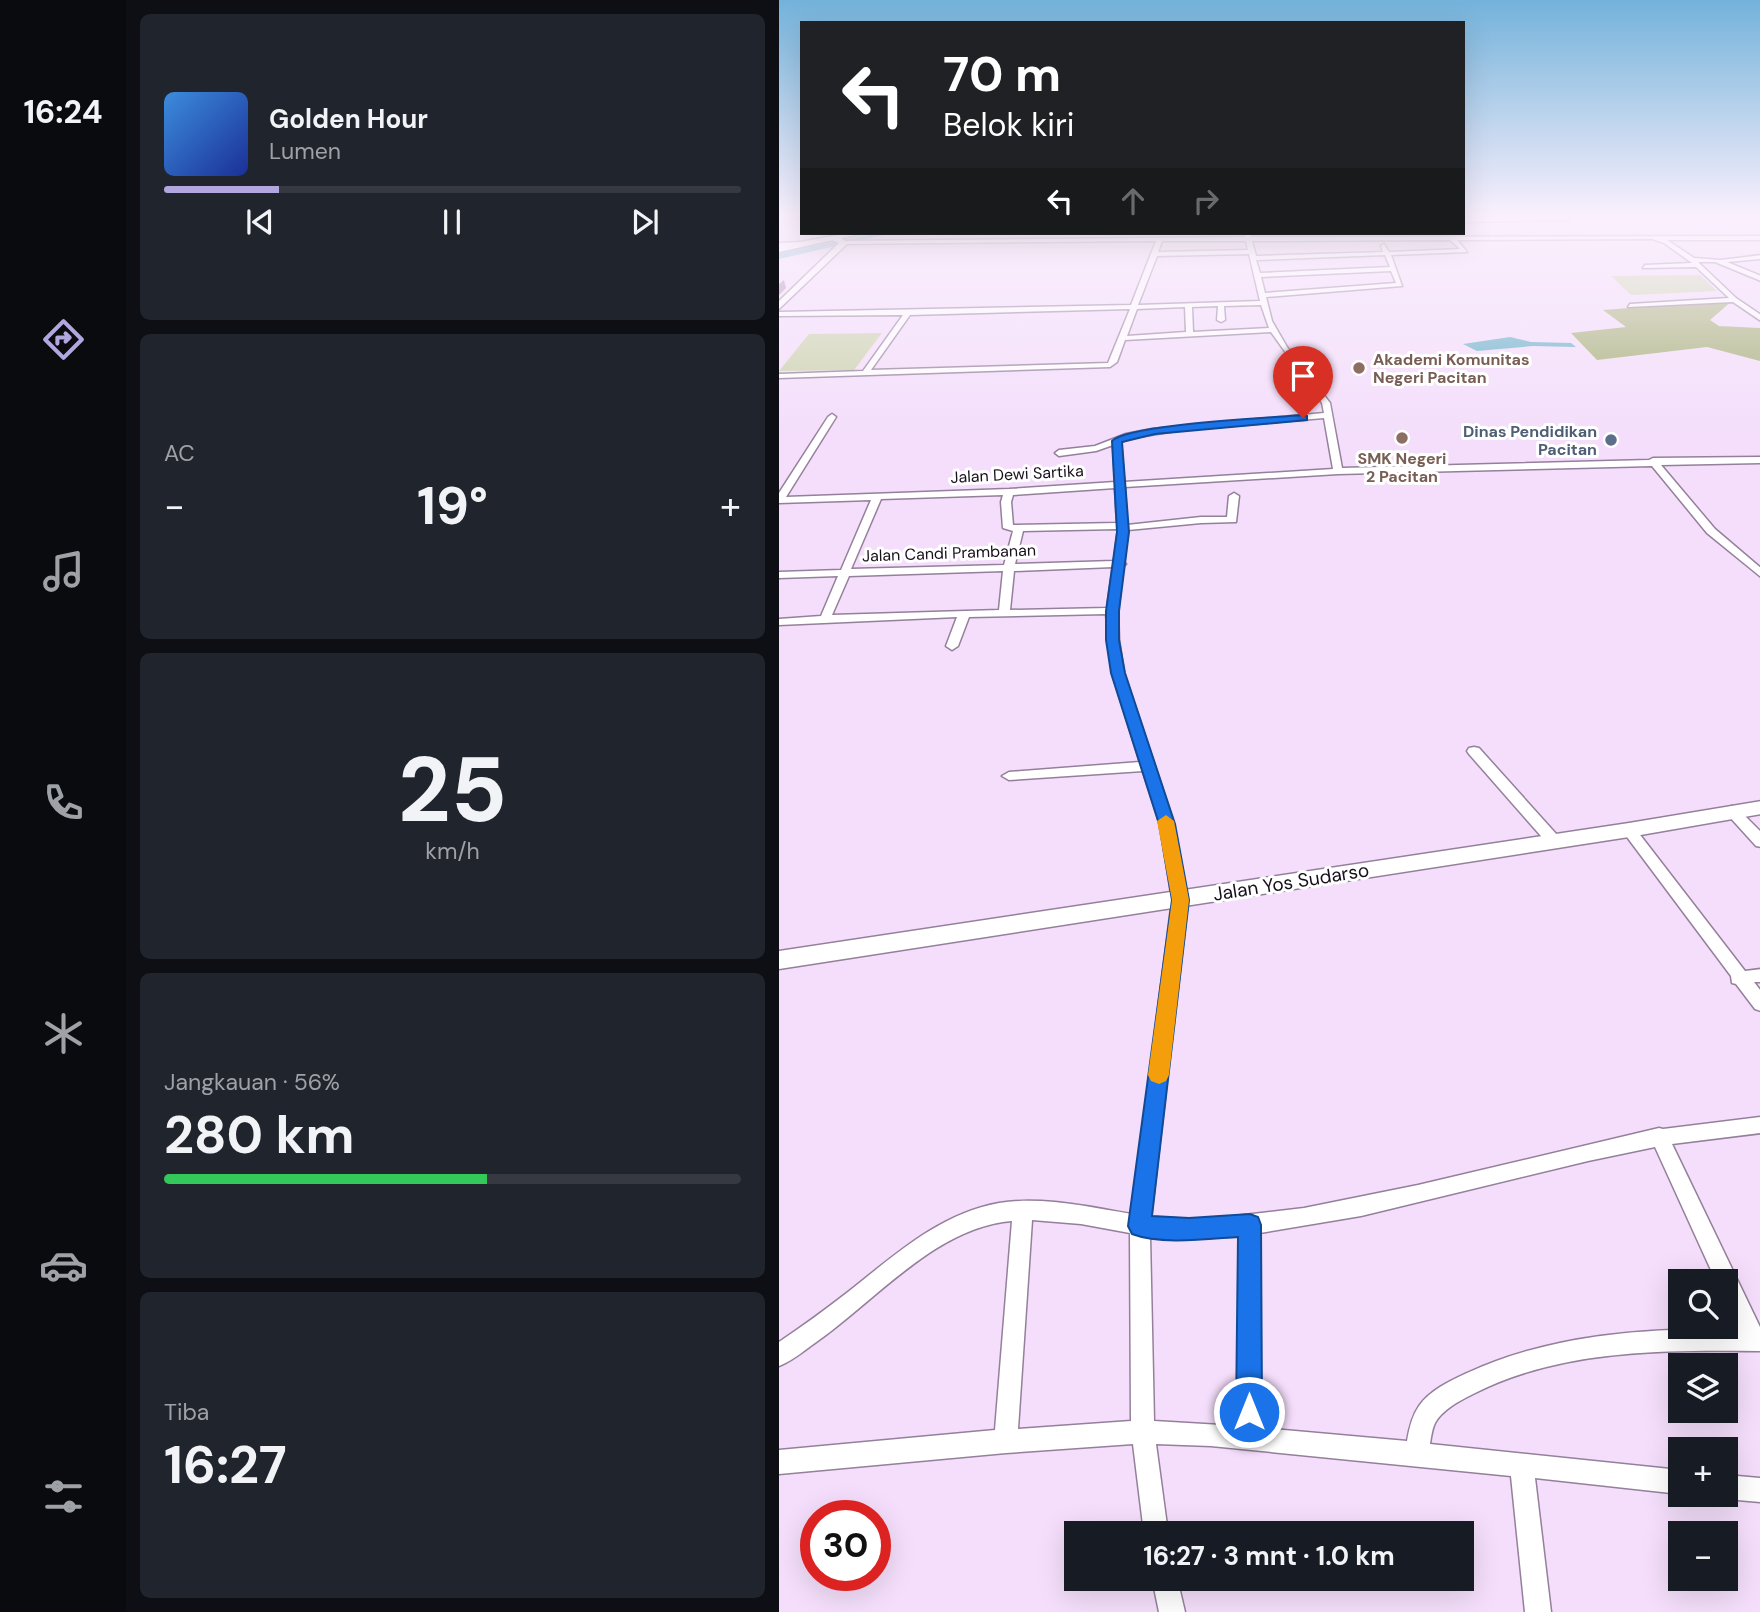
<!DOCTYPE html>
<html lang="id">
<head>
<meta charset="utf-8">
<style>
	:root { --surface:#171b24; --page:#20242c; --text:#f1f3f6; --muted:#9ea1a6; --line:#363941; --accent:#b1a6de }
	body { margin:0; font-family:"DM Sans",sans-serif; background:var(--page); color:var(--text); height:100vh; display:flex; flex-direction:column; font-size:26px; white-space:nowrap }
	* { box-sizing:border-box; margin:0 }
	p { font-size:23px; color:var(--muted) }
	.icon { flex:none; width:38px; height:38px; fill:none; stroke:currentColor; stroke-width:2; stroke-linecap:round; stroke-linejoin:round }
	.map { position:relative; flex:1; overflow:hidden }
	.sheet { display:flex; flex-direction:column; gap:14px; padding:14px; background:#0d0f14; width:653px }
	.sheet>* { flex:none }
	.guide { position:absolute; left:21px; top:21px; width:665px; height:214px; border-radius:0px; box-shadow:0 7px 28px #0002; background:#202124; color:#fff; overflow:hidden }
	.fabs { position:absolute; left:889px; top:1269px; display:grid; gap:14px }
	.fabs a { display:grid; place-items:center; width:70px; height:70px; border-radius:0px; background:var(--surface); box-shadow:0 7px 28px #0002; font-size:35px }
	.speed { position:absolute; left:21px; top:1500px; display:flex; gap:14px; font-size:35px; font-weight:700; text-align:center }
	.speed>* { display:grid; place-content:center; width:91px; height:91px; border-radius:50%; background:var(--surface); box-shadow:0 7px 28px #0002; line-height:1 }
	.speed .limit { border:10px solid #d22; background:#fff; color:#111 }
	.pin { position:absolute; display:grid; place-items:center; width:60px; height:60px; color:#fff; margin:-72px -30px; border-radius:50% 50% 50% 0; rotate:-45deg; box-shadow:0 0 7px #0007 }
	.pin .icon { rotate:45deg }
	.me { position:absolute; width:77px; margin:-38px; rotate:0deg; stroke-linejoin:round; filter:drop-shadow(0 0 5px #0008) }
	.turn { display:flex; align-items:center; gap:24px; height:147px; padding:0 28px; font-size:32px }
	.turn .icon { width:91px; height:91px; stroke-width:2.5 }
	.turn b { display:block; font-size:49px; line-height:60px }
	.lanes { display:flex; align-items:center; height:66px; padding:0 28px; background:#0003; justify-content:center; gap:35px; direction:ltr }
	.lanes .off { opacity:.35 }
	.big { font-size:52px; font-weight:700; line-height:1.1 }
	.sheet .card { flex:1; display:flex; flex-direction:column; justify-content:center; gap:10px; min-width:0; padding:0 24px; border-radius:10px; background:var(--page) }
	.sheet .dial { align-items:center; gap:0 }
	.dial b { font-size:91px; line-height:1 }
	.song { display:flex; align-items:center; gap:21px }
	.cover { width:84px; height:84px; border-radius:10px; background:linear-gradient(135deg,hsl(210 70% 55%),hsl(230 70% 35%)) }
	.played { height:7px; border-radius:4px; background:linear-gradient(90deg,var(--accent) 20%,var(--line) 20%) }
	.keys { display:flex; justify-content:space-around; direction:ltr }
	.heat { display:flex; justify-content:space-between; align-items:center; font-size:38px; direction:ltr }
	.charge { height:10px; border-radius:5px; background:linear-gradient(90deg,#34c759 56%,var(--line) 0) }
	.trip { position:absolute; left:285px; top:1521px; width:410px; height:70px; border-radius:0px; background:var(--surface); box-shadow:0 7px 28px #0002; font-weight:700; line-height:70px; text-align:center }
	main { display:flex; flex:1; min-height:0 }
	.tab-bar { display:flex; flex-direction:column; width:126px; justify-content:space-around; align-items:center; background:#090b0e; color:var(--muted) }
	.tab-bar .icon { width:49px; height:49px }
	.tab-bar .selected { color:var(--accent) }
	.tab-bar b { font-size:32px; color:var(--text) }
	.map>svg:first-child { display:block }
</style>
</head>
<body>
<main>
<nav class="tab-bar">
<b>16:24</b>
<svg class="icon selected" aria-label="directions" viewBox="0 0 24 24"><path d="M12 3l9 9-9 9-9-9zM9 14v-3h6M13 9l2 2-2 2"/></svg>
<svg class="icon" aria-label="music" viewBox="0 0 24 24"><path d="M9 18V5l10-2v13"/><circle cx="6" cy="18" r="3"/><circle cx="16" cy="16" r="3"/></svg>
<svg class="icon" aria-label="phone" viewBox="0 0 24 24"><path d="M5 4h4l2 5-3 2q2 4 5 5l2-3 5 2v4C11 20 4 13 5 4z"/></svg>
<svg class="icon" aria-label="climate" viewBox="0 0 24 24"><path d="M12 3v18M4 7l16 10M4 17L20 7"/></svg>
<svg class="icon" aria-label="car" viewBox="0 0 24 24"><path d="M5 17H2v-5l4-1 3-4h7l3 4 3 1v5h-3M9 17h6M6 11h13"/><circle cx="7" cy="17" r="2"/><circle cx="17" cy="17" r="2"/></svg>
<svg class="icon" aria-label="filters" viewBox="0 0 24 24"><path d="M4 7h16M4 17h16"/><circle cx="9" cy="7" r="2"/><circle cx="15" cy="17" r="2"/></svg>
</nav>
<section class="sheet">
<div class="card">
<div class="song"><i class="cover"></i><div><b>Golden Hour</b><p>Lumen</p></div></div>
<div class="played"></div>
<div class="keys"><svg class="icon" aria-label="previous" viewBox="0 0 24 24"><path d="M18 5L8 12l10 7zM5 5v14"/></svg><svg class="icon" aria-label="pause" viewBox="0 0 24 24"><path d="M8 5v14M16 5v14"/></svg><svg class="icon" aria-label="next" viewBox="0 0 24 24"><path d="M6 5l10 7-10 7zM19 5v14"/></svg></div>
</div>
<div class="card"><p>AC</p>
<div class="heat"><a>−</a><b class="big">19°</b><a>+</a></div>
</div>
<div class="card dial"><b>25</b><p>km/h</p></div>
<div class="card"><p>Jangkauan · 56%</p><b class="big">280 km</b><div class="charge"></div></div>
<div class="card"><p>Tiba</p><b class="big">16:27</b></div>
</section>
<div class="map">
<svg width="982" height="1612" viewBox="0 0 982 1612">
	<rect width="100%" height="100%" fill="#f4defb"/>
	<!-- green -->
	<g fill="#cad3aa">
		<polygon points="921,275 938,291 852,295 832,276"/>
		<polygon points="103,333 75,370 0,371 30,334"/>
	</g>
	<!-- forest -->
	<polygon fill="#a4af73" points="954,300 931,320 940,326 981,328 981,361 928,347 818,360 792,333 847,327 824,310"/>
	<!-- water -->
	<polygon fill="#63b0c6" points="731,337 752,342 792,343 797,347 754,346 698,351 684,344"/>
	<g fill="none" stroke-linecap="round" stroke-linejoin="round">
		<!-- river -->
		<polygon fill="#63b0c6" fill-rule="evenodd" points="99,233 114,233 0,259 0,253"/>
		<!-- minor casing -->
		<g stroke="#94809a" stroke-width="3">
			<g id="minor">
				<polygon points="788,214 793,214 788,220 684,222 684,218 786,216"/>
				<path d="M 465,233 L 471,233 L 472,237 L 982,236 L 982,240 L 888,240 L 915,258 L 942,260 L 982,255 L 982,259 L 948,262 L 982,276 L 982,281 L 936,262 L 919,262 L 957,298 L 982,315 L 982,321 L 954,302 L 849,307 L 851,304 L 950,298 L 917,267 L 864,268 L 866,265 L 913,263 L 885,243 L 873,239 L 678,240 L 688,252 L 612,255 L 623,286 L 487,297 L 493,321 L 508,347 L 551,403 L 563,468 L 870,460 L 874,458 L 982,457 L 982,463 L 882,465 L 936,529 L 982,568 L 982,577 L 928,533 L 873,466 L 559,474 L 346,487 L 348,525 L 422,517 L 448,517 L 450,496 L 455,493 L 460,496 L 457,522 L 422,523 L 349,530 L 345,562 L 347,564 L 344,567 L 339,611 L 340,640 L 345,673 L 395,824 L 409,900 L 372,1217 L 410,1219 L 439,1218 L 525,1208 L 639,1185 L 880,1128 L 884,1129 L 982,1117 L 982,1133 L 893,1144 L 982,1329 L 982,1351 C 886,1350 781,1349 694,1394 C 680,1401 663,1410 656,1423 C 653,1429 652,1437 651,1444 L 901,1470 L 901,1494 L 756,1478 L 772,1612 L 746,1612 L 732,1476 L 432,1446 L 377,1444 L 389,1533 L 365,1533 L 354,1444 L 227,1453 L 0,1474 L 0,1450 L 216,1430 L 233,1221 C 158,1227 99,1298 40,1340 C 27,1349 15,1360 0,1366 L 0,1342 C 24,1326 47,1309 69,1292 C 116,1255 160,1214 220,1203 C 263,1196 310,1207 353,1214 L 393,900 L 381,824 L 364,771 L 230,780 L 223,776 L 230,772 L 361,762 L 333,673 L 327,614 L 190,617 L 179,646 L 173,650 L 167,646 L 178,617 L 0,625 L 0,619 L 42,616 L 59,576 L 0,578 L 0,572 L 62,570 L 92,500 L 0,503 L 0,493 L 49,417 L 53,414 L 57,417 L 7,497 L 230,489 L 336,482 L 334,445 L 317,451 L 280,456 L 276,453 L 280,450 L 316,446 L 347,434 L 373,429 L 545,413 L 543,403 L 492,332 L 346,340 L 338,362 L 331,367 L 0,378 L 0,374 L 84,371 L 124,315 L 0,316 L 0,312 L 352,305 L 377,241 L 63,244 L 65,241 L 466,237 ZM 671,240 L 681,249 L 610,252 L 605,244 L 602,246 L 604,252 L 477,256 L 473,241 ZM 383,241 L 467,241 L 469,250 L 379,252 ZM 470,254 L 481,301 L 359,305 L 378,256 ZM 606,255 L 611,267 L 481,273 L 477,260 ZM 612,271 L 617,283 L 486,293 L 482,277 ZM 482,305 L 490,328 L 414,332 L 413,307 L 439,306 L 438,320 L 442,322 L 446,320 L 445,306 ZM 406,307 L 407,332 L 348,336 L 358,309 ZM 351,309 L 329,363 L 92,370 L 131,315 ZM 545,418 L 554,469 L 345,482 L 342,442 L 352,438 L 403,430 ZM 336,488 L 338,523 L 234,525 L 232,502 L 234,495 ZM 224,495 L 222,502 L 224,528 L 234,531 L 225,565 L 72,569 L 102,499 ZM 339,529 L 335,561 L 236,564 L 244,531 ZM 334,567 L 328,608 L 231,610 L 235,571 ZM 224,571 L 220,610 L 53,615 L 70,576 ZM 876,1147 L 937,1281 L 947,1281 L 947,1303 L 959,1329 C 867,1328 773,1334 688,1373 C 671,1381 651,1390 640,1406 C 633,1416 630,1429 628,1441 L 482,1428 L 481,1233 L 582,1216 L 809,1161 ZM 253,1220 L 302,1224 L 351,1233 L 352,1421 L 239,1429 ZM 371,1236 L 410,1239 L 461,1236 L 459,1426 L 375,1421 Z"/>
				<polygon points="0,243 21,242 24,244 0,247"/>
				<polygon points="695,747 700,748 779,836 781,840 779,844 769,844 690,754 688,751 690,748"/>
				<polygon points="953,806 958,808 982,832 982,847 977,846 948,814 946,811 948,808"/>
				<polygon points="850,825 855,827 966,971 982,969 982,982 975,982 982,991 982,1011 976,1009 957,984 953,983 952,976 845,833 843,830"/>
				<polygon points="947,1475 982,1478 982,1502 947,1499 939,1495 947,1494"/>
				<polygon points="373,1578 398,1578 406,1612 380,1612"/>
			</g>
		</g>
		<!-- major casing -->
		<g stroke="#94809a" stroke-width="3">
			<g id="major">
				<polygon points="53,236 59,236 69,243 0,309 0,301 60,243 53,240"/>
				<polygon points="982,801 982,814 850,837 0,969 0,951 850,823"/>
			</g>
		</g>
		<!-- highway casing -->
		<g stroke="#94809a" stroke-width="3">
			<polygon id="highway" points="70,233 86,233 0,252 0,246"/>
		</g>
		<!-- minor -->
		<use href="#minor" fill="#fff" fill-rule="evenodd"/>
		<!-- major -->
		<use href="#major" fill="#fff" fill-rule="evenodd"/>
		<!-- highway -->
		<use href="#highway" fill="#fff" fill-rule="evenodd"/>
	</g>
	<!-- shaded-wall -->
	<polygon fill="#a185a9" points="5,280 7,288 0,295 0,284"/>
	<!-- sky -->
	<linearGradient id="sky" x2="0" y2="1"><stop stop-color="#73b2da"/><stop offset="0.49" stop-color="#faf0fd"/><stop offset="1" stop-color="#faf0fd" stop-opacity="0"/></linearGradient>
	<rect width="982" height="440" fill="url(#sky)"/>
	<!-- route -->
	<path fill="#1a73e8" stroke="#114b97" stroke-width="2" d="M 524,415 L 528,416 L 528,420 L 376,434 L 343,442 L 350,532 L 340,611 L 340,640 L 346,673 L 396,824 L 410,900 L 373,1216 L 410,1218 L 471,1214 L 479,1217 L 482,1225 L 483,1412 L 479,1421 L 470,1425 L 461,1421 L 457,1412 L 459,1237 C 428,1239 382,1245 353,1234 L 349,1226 L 393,900 L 380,824 L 332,673 L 327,640 L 327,611 L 338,532 L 333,441 C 349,424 493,418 524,415 Z"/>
	<!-- slow -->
	<polygon fill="#f59e0b" points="387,815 395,821 410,900 390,1075 387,1081 380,1084 372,1081 369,1075 393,900 378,821"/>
	<!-- markers -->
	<g fill="#8d6e63" stroke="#fff" stroke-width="2.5">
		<circle cx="580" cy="368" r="7"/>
		<circle cx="623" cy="438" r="7"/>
	</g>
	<circle fill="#5c6f8a" stroke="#fff" stroke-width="2.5" cx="832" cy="440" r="7"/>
	<g text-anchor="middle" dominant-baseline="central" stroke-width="6" stroke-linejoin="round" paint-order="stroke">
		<!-- far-education labels -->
		<g font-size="16" font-weight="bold" fill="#785e54" stroke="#fff" text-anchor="start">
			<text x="594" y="359">Akademi Komunitas<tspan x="594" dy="18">Negeri Pacitan</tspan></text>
			<text x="623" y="458" text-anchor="middle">SMK Negeri<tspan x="623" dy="18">2 Pacitan</tspan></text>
		</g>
		<!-- far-service labels -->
		<g font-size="16" font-weight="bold" fill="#4e5e75" stroke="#fff" text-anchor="end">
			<text x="818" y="431">Dinas Pendidikan<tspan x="818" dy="18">Pacitan</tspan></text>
		</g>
		<!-- far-street labels -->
		<g font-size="16" fill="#170f19" stroke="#fff">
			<text transform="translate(238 474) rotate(-3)">Jalan Dewi Sartika</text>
			<text transform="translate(170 553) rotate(-2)">Jalan Candi Prambanan</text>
		</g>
		<!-- street labels -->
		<g font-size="19" fill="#170f19" stroke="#fff">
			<text transform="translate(512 882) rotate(-9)">Jalan Yos Sudarso</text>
		</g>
	</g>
</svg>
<div class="fabs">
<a><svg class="icon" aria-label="search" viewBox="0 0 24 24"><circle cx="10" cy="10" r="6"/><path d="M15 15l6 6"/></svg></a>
<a><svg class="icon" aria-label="layers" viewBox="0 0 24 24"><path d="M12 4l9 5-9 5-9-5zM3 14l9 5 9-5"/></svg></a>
<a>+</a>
<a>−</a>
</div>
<div class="speed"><div class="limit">30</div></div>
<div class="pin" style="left:524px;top:418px;background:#d93025"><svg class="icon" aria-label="arrive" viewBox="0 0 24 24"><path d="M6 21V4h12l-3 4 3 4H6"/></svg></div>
<svg class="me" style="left:470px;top:1412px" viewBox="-20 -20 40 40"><circle r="17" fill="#1a73e8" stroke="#fff" stroke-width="3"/><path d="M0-11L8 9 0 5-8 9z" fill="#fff"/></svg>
<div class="trip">16:27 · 3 mnt · 1.0 km</div>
<div class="guide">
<div class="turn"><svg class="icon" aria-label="left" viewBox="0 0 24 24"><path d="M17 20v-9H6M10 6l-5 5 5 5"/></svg><div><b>70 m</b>Belok kiri</div></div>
<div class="lanes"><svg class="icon" aria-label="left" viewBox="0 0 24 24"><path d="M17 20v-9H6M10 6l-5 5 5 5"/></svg><svg class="icon off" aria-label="ahead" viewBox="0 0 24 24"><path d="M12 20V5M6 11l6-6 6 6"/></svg><svg class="icon off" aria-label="right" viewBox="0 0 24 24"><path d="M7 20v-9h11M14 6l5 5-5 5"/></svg></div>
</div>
</div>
</main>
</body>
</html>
